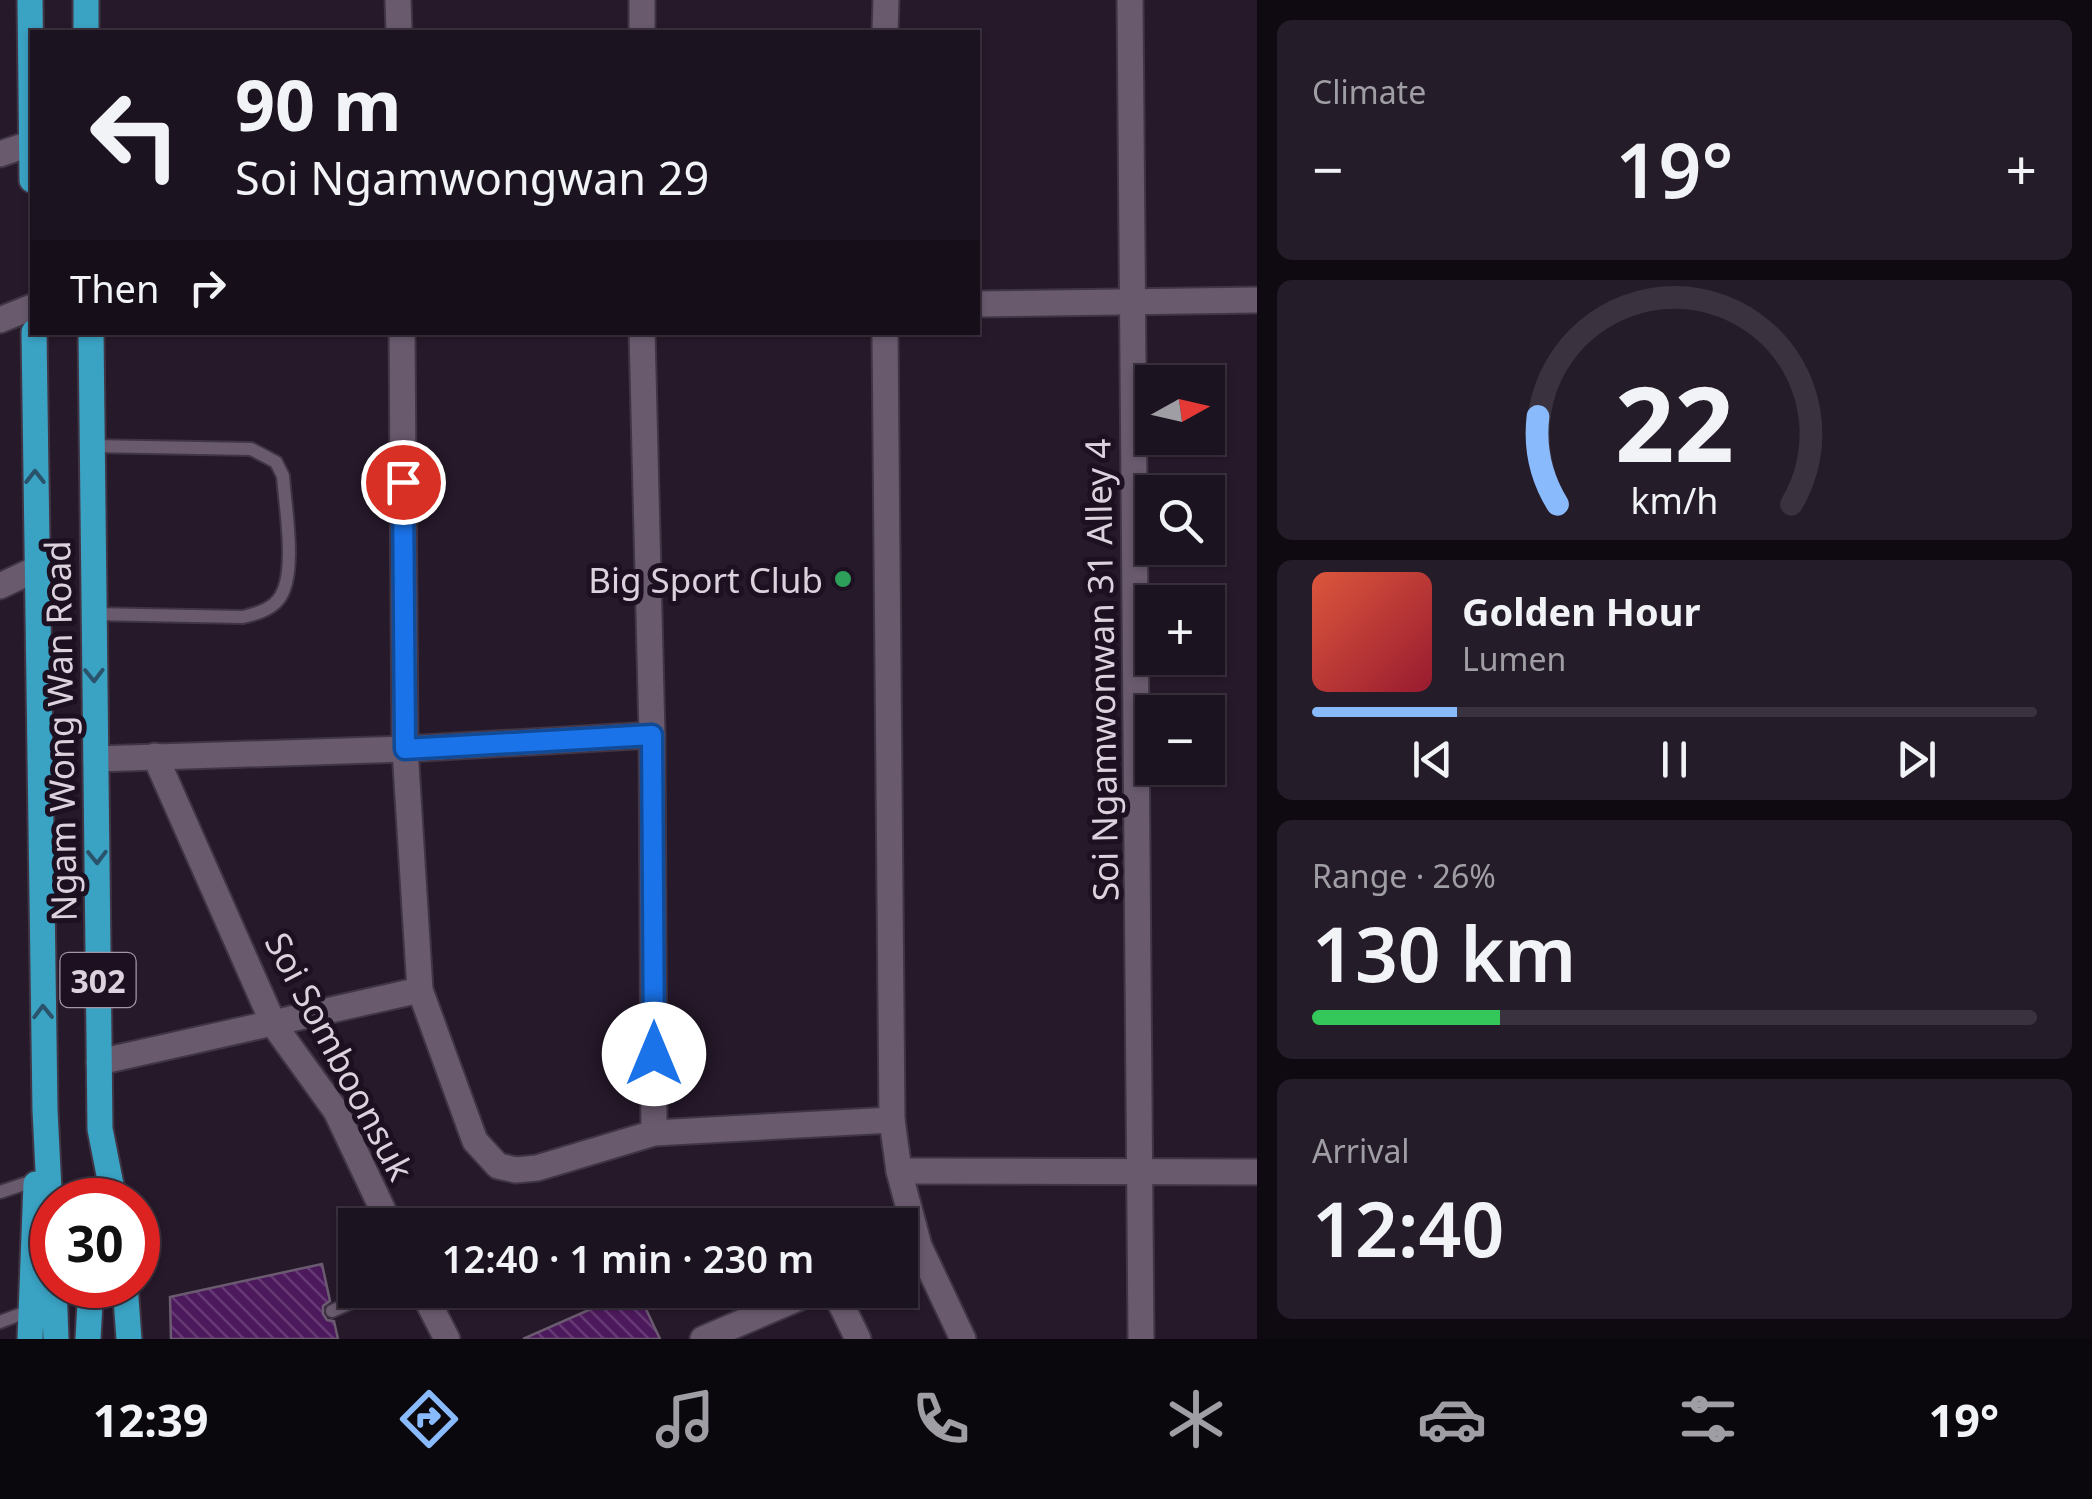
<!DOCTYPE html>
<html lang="en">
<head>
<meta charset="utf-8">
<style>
	:root { --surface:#1c1320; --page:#251c29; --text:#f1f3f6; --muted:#a09ea5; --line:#3a323e; --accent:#88bafc }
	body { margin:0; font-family:"Noto Sans",sans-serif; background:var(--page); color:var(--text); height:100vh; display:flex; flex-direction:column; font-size:38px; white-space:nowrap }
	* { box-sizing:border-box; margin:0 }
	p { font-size:32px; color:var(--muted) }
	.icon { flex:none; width:55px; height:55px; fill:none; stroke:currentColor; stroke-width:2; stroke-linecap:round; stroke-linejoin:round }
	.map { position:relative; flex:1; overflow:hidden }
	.details { display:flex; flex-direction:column; gap:20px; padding:20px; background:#0f0a12; width:835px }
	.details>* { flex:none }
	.guide { position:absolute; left:30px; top:30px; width:950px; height:305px; border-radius:0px; box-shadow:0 2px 8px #0004,0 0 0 2px var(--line); background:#1c1320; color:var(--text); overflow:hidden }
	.needle { width:65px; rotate:82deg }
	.tools { position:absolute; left:1135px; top:365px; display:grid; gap:20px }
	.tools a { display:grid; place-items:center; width:90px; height:90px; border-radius:0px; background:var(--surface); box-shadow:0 2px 8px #0004,0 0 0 2px var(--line); font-size:50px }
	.speed { position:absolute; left:30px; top:1178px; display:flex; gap:20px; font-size:50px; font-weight:700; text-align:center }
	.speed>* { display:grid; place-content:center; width:130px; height:130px; border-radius:50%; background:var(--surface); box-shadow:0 2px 8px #0004,0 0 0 2px var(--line); line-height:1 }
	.speed .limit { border:15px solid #d22; background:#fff; color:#111 }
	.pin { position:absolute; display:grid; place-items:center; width:85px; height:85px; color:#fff; margin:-42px; border:5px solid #fff; border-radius:50%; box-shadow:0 2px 10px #0007 }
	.me { position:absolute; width:110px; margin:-55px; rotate:0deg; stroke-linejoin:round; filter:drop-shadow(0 0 8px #0008) }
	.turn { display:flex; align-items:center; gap:35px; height:210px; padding:0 40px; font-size:45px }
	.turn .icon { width:130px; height:130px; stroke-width:2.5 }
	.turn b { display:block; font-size:70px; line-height:85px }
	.then { display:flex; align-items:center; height:95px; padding:0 40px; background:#0003; gap:20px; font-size:38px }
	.big { font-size:75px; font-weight:600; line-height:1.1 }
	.details .widget { flex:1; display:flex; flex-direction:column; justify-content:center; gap:15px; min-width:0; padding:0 35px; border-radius:15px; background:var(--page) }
	.details .dial { align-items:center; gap:0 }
	.dial svg { height:260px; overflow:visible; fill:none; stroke:var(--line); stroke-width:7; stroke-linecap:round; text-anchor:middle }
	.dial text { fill:var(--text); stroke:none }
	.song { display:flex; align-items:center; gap:30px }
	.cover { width:120px; height:120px; border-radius:15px; background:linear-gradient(135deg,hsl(10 70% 55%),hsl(350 70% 35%)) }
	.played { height:10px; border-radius:5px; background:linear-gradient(90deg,var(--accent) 20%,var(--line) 20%) }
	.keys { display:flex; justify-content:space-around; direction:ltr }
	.heat { display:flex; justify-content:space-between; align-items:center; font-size:55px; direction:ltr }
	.charge { height:15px; border-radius:8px; background:linear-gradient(90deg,#34c759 26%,var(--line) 0) }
	.trip { position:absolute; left:338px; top:1208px; width:580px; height:100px; border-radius:0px; background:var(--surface); box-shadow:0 2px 8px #0004,0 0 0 2px var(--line); font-weight:600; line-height:100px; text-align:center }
	.tabs { display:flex; height:160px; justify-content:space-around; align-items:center; background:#0b080d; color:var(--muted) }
	.tabs .icon { width:70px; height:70px }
	.tabs .active { color:var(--accent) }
	.tabs b { font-size:45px; color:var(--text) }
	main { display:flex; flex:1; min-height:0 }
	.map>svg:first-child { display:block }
</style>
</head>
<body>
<main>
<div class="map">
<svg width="1257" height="1339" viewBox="0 0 1257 1339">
	<defs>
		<pattern id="building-back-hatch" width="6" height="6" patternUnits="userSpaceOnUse" patternTransform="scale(2.5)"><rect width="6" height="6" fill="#4d195d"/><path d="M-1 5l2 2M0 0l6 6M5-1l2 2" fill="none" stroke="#663a74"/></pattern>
	</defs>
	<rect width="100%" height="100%" fill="#26192a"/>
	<!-- building -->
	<g fill="url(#building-back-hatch)" stroke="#6b5b70" stroke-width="2.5">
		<polygon points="322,1264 330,1301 323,1306 323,1314 327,1320 334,1321 338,1339 171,1339 170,1297"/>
		<polygon points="637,1290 660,1339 523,1339 634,1290"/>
	</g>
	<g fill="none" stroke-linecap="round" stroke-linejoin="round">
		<!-- lane casing -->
		<g stroke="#403544" stroke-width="16">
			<g id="lane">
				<path d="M 92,446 L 251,449 L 276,462 L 283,476 C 285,506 298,577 278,600 C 270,610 255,614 243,617 L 93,614"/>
				<polyline points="0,1192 36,1180"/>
				<polyline points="332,1311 380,1290"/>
				<polyline points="0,1322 29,1311"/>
			</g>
		</g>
		<!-- street casing -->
		<g stroke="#403544" stroke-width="29">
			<g id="street">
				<polyline points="398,0 399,32"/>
				<polyline points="1130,0 1141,1339"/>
				<polyline points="642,32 642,0"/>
				<polyline points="885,32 886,0"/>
				<polyline points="0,154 32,143"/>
				<polyline points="978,304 1257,300"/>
				<polyline points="402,332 405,749 420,990 475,1141 498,1166 516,1170 537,1168 654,1133 892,1120"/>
				<polyline points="642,332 652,735 654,1133"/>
				<polyline points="885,332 892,1120 899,1171 919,1246 963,1339"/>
				<polyline points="0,586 36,569"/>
				<polyline points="155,756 274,1025 336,1111 390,1225"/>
				<polyline points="96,759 405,749 652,735"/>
				<polyline points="99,1062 420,990"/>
				<polyline points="899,1171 1257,1172"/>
				<polyline points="422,1290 447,1339"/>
				<polyline points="834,1290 858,1339"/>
				<polyline points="703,1339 817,1290"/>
			</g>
		</g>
		<!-- secondary casing -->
		<g stroke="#403544" stroke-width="29">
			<polyline id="secondary" points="0,320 32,307"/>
		</g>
		<!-- primary casing -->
		<g stroke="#403544" stroke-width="29">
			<g id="primary">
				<polyline points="30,0 32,180"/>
				<polyline points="86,0 86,32"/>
				<polyline points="34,332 45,1110 52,1250"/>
				<polyline points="91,332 100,1129 114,1200"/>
				<polyline points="54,1285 56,1339"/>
				<polyline points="125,1285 129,1339"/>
				<polyline points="30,1339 36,1184"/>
				<polyline points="88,1339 91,1285"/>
			</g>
		</g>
		<!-- lane -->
		<use href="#lane" stroke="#695a6e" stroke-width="12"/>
		<!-- street -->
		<use href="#street" stroke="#695a6e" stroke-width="25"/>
		<!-- secondary -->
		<use href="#secondary" stroke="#695a6e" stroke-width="25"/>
		<!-- primary -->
		<use href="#primary" stroke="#3aa2c3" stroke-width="25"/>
	</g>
	<!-- one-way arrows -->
	<defs><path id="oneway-chevron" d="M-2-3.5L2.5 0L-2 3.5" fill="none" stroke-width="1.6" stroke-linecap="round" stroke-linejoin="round" transform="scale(2.5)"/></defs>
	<g stroke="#2a526a">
		<use href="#oneway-chevron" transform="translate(35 477) rotate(-90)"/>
		<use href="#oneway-chevron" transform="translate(94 675) rotate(89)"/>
		<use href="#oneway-chevron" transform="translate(97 857) rotate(89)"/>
		<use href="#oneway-chevron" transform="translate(43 1012) rotate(-91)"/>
	</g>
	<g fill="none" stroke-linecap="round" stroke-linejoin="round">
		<!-- route casing -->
		<g stroke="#114b97" stroke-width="25">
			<polyline id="route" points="403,482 405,749 652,735 654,1054"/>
		</g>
		<!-- route -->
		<use href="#route" stroke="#1a73e8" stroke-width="18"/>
	</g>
	<!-- markers -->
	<circle fill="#2e9e5b" stroke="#1c1021" stroke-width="4" cx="843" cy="579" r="10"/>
	<g text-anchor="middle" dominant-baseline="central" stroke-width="10" stroke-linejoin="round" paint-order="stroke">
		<!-- shield labels -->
		<rect fill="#1c1021" stroke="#a298a5" stroke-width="2.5" x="60.5" y="953" width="75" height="54" rx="8"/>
		<g font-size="32" font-weight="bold" fill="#dbd2de">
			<text x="98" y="980">302</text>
		</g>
		<!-- poi labels -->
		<g font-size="35" fill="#dbd2de" stroke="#1c1021" text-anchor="end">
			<text x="823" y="579">Big Sport Club</text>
		</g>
		<!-- street labels -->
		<g font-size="35" fill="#dbd2de" stroke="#1c1021">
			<text transform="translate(1101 670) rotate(-91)">Soi Ngamwonwan 31 Alley 4</text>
			<text transform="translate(60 731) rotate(-91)">Ngam Wong Wan Road</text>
			<text transform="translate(340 1056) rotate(62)">Soi Somboonsuk</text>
		</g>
	</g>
</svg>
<div class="tools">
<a><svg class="needle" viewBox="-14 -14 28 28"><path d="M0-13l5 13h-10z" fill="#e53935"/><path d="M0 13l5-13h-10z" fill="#a09ea5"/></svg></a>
<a><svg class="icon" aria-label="search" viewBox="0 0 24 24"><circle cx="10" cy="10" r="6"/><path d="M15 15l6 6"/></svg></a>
<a>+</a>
<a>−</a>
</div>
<div class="speed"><div class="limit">30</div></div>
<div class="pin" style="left:403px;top:482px;background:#d93025"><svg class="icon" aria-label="arrive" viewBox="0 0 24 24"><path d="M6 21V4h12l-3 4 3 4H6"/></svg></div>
<svg class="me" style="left:654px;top:1054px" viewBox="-20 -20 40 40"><circle r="19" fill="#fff"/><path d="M0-13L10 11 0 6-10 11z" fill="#1a73e8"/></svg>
<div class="trip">12:40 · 1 min · 230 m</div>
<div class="guide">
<div class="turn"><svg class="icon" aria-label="left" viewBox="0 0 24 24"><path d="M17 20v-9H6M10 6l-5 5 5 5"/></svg><div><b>90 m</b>Soi Ngamwongwan 29</div></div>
<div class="then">Then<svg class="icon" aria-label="right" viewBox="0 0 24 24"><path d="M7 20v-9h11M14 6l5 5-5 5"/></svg></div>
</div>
</div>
<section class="details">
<div class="widget"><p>Climate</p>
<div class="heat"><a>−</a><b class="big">19°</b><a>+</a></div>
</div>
<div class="widget dial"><svg viewBox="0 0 100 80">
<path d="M14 69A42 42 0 1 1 86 69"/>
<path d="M14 69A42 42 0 0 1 8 42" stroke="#88bafc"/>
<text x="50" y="56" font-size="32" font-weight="700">22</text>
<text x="50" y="72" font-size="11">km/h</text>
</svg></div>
<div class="widget">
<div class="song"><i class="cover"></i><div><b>Golden Hour</b><p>Lumen</p></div></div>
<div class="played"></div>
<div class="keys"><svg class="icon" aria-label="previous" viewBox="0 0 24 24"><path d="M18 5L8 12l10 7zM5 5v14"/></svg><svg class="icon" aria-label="pause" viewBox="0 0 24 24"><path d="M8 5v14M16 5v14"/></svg><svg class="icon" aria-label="next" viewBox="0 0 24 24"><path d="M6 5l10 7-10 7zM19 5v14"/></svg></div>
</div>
<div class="widget"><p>Range · 26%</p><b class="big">130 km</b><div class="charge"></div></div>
<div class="widget"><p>Arrival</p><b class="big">12:40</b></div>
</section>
</main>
<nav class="tabs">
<b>12:39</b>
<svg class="icon active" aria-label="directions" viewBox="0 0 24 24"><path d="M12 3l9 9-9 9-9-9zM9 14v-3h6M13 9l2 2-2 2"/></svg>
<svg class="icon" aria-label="music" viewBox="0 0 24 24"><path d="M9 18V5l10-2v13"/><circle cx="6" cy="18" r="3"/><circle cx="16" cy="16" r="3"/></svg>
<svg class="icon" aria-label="phone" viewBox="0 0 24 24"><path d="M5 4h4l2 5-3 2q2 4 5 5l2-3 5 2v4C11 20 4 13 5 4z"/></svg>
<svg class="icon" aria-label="climate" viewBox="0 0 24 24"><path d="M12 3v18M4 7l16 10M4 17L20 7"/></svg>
<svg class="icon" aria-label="car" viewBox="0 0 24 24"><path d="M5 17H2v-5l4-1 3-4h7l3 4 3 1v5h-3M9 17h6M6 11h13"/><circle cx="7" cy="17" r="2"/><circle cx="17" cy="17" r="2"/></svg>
<svg class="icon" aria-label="filters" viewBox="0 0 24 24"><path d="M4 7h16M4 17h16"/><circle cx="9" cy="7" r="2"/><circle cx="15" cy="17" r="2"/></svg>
<b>19°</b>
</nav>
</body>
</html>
